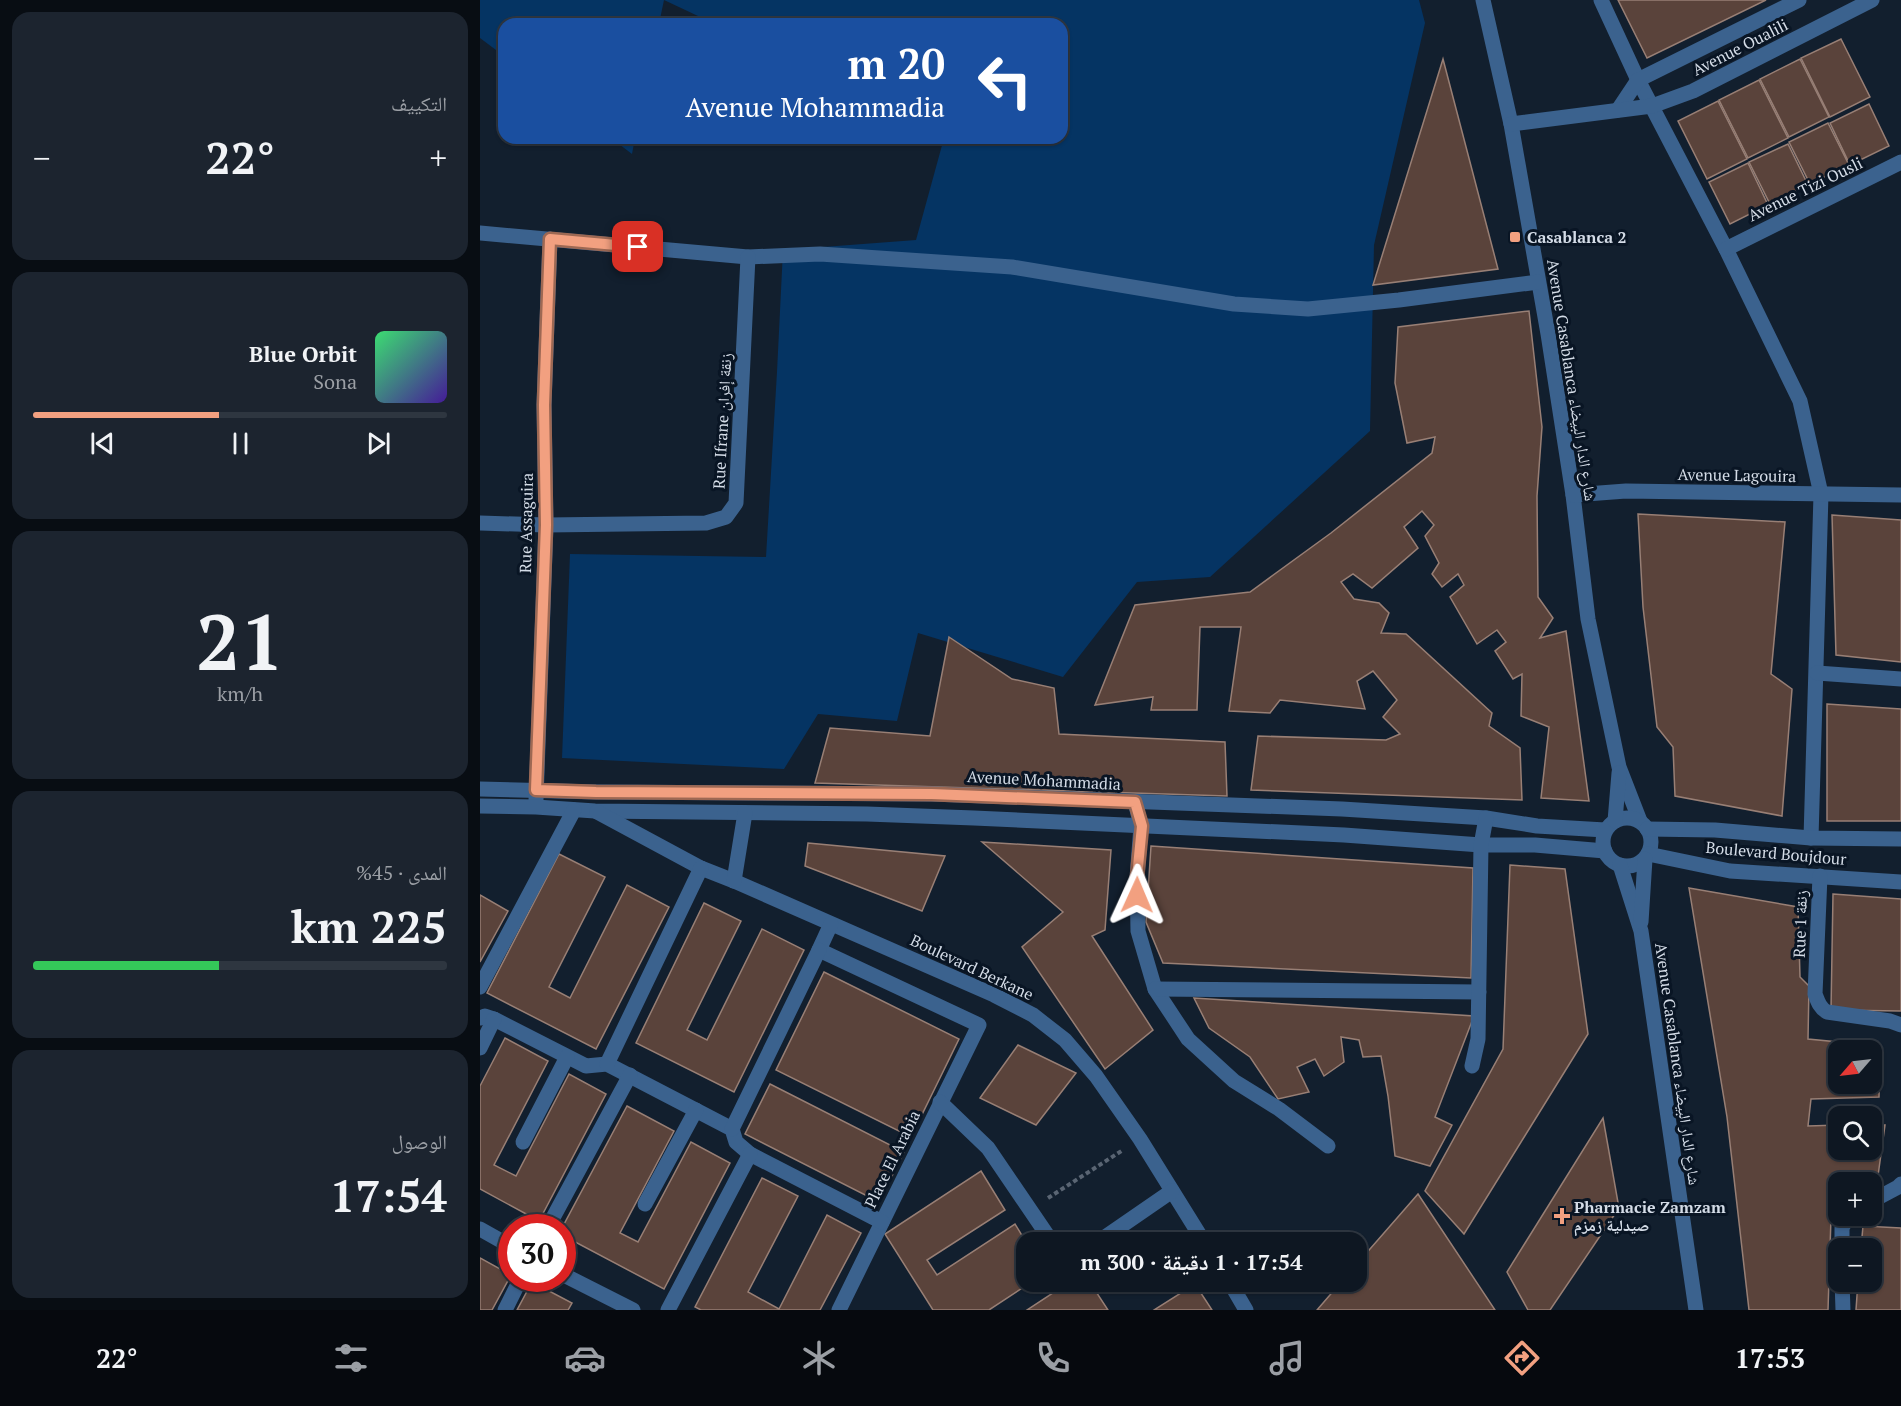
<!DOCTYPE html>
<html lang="ar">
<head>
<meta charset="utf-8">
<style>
	:root { --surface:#0e1722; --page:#1c242f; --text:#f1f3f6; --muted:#9b9fa5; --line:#2e3640; --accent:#f2a080 }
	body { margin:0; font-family:"PT Serif","Noto Naskh Arabic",serif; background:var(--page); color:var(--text); direction:rtl; height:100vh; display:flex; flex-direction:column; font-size:22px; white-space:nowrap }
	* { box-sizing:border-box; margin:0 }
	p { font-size:20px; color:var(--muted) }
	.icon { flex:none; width:33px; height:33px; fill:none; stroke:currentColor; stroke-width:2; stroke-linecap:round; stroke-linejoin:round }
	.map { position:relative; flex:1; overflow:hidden; direction:ltr }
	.side { display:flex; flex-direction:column; gap:12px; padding:12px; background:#080d13; width:480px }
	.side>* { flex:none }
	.banner { position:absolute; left:18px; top:18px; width:570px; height:126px; border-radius:18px; box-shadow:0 2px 4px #0004,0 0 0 2px var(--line); direction:rtl; background:#1a4fa0; color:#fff; overflow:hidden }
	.needle { width:39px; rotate:242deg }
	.fabs { position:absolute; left:1348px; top:1040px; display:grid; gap:12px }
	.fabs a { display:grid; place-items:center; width:54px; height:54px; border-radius:12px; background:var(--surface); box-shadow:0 2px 4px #0004,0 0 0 2px var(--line); font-size:30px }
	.speed { position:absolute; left:18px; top:1214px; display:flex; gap:12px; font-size:30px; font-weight:700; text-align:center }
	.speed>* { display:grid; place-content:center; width:78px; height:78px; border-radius:50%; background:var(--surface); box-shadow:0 2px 4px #0004,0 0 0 2px var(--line); line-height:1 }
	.speed .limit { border:9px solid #d22; background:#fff; color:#111 }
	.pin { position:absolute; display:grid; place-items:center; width:51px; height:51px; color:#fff; margin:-26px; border-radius:12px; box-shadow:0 3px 9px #0006 }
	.me { position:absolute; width:66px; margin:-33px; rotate:1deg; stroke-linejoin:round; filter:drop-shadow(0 0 4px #0008) }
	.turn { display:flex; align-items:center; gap:21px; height:126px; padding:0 24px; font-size:27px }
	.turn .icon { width:78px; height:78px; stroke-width:2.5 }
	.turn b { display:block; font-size:42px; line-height:51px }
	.big { font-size:45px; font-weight:700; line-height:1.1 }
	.side .card { flex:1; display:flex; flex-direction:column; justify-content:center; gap:9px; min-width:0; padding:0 21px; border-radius:18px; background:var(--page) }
	.side .dial { align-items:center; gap:0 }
	.dial b { font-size:78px; line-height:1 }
	.song { display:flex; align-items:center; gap:18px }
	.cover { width:72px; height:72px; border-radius:9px; background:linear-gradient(135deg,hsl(140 70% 55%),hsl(260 70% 35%)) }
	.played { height:6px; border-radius:3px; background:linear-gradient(90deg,var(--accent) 45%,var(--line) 45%) }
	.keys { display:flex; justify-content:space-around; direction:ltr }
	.heat { display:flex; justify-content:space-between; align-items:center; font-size:33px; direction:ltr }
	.charge { height:9px; border-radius:4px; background:linear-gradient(90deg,#34c759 45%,var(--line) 0) }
	.trip { position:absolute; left:536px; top:1232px; width:351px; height:60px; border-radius:18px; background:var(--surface); box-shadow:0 2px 4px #0004,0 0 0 2px var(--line); font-weight:700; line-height:60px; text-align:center; direction:rtl }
	.tabs { display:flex; height:96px; justify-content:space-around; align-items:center; background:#06090e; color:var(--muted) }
	.tabs .icon { width:42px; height:42px }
	.tabs .active { color:var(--accent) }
	.tabs b { font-size:27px; color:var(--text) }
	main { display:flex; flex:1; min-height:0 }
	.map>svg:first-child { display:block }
</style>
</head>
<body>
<main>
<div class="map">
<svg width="1421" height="1310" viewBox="0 0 1421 1310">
	<rect width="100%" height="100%" fill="#121f2e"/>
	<!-- green -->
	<g fill="#053463">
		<polygon points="0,0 939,0 945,23 894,245 890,431 730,577 657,582 583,677 438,633 417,721 338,714 304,769 82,758 90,554 286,557 297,372 303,250 436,240 464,138 582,138 582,24 235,24 184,0 179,24 24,24 24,56 0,38"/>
		<polygon points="131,138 155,138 152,154"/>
	</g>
	<!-- building -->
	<g fill="#5a433b" stroke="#987f75" stroke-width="1.5" fill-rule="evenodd">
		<polygon points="1138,0 1286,0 1167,58"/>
		<polygon points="1361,39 1390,97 1350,117 1321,58"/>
		<polygon points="963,59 1018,269 893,285"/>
		<polygon points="1320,59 1349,117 1309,137 1280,79"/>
		<polygon points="1279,80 1308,138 1268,158 1239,100"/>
		<polygon points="1238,101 1267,159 1227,179 1198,121"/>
		<polygon points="1389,104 1409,146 1370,165 1350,123"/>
		<polygon points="1348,123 1369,165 1330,184 1309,142"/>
		<polygon points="1308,144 1328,185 1290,204 1269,162"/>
		<polygon points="1268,163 1288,205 1250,224 1229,182"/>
		<polygon points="1049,311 1062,427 1057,496 1058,597 1073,618 1060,638 1086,631 1109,801 1061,798 1069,727 1041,716 1042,674 1033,679 1015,651 1026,642 1017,630 997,644 970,597 984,585 978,574 962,587 952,574 959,563 945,536 954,525 942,511 924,527 938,548 892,588 873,574 861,582 874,599 899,603 909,613 901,633 926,634 1012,713 1009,726 1040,748 1042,800 771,790 778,736 906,740 920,734 903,717 917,700 893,671 877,681 885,709 800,700 790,713 749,711 761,627 720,627 717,710 671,710 673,697 615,705 655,605 770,592 851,533 952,453 955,437 927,443 915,383 918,327"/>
		<polygon points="1158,514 1305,522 1291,674 1312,689 1302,816 1195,796 1193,747 1177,727 1163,607"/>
		<polygon points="1352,515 1421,520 1421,662 1356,655"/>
		<polygon points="469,637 532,679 574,688 579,734 745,742 747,796 335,783 350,728 450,736"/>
		<polygon points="1347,704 1421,709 1421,821 1347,821"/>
		<polygon points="502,842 631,850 625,930 612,936 673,1030 625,1069 542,947 583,912"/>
		<polygon points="328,843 465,856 442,911 325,866"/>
		<polygon points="671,846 993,868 991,978 683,963 666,922"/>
		<polygon points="79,854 125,877 69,987 90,998 147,885 189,907 116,1049 7,993"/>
		<polygon points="1030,865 1085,869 1108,1034 984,1234 945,1191 1023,1049"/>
		<path d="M 1209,888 L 1318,907 L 1320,977 L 1329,986 L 1328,1039 L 1400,1046 L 1399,1097 L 1331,1099 L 1328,1126 L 1359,1125 L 1359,1149 L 1392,1149 L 1392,1125 L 1405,1125 L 1397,1183 L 1359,1182 L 1359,1186 L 1352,1187 L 1348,1310 L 1269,1310 L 1247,1117 ZM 1359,1050 L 1392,1050 L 1392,1083 L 1359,1083 Z"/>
		<polygon points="1353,894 1421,899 1421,1011 1351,1010"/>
		<polygon points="0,895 28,911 0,962"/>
		<polygon points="224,903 261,921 207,1030 227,1040 282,929 324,950 254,1092 156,1043"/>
		<polygon points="344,972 479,1039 431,1137 296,1070"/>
		<polygon points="714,998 994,1016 955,1117 972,1125 950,1166 915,1156 908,1096 901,1056 883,1057 879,1040 861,1037 864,1062 844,1076 835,1059 817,1067 829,1092 798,1099 770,1057 729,1028"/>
		<polygon points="25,1038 68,1061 14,1165 36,1176 89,1074 126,1094 59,1221 0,1189 0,1086"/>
		<polygon points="538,1045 596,1073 556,1125 500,1098"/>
		<polygon points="290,1084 424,1152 399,1202 265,1134"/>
		<polygon points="147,1106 194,1131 140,1233 158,1242 211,1142 250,1163 184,1289 82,1235 82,1228"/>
		<polygon points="1123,1118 1139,1208 1070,1310 1048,1310 1027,1272"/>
		<polygon points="501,1171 525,1210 447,1260 457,1275 535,1224 546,1242 546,1281 553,1281 509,1310 453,1310 405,1234"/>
		<polygon points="282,1178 318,1196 268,1292 299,1309 347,1215 381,1233 340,1310 221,1310 215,1307"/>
		<polygon points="938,1194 1015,1310 837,1310 862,1281 876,1281 876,1265"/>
		<polygon points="1383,1226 1421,1228 1421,1310 1376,1310 1378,1281 1392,1281 1392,1248 1381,1248"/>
		<polygon points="0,1258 31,1275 12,1310 0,1310"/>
		<polygon points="591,1281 609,1281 628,1310 547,1310"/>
		<polygon points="52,1282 92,1303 88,1310 37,1310"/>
		<polygon points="715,1284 732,1310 674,1310"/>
	</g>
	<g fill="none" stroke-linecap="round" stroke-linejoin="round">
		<!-- path -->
		<polyline stroke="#5a6573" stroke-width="4" stroke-dasharray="4.5 3" stroke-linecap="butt" points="568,1198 643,1150"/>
		<!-- minor -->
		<g stroke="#3b628e" stroke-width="15">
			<polyline points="1003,0 1031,124 1068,334 1093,495 1108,619 1139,767 1160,821"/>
			<polyline points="1121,0 1158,80 1246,249 1320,401 1341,494 1331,838"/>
			<polyline points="1138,110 1158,80 1319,0"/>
			<polyline points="1031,124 1172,106 1213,91 1392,0"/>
			<polyline points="0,233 268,257 340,254 532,267 754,304 828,309 919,300 1058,282"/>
			<polyline points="1246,249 1421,162"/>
			<polyline points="1093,495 1146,491 1421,495"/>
			<polyline points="0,523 66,525 226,523 246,517 256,503 268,257"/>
			<polyline points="1337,673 1421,679"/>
			<polyline points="0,789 116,792 452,794 862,809 1006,818 1057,826 1125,830"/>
			<polyline points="56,800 66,525 64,405 70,239"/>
			<polyline points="655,802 661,826 657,877 658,931 675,989 708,1039 754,1081 799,1109 848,1146"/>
			<polyline points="0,806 56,807 115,811 387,814 494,818 864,835 1001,845 1055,845 1125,851"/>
			<polyline points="117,812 221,868 254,881 514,995 553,1015 585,1040 616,1076 660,1139 724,1242"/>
			<circle cx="1147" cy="842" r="24"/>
			<polyline points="1135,821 1139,773"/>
			<polyline points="1167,829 1235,830 1331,838 1421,839"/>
			<polyline points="1168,854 1250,871 1421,882"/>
			<polyline points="1140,865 1161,931 1216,1310"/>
			<path d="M 1340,876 L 1335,994 C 1338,1002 1340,1008 1347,1012 L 1410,1021 L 1421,1025"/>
			<polyline points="254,881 265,813"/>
			<polyline points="1161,922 1165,859"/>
			<polyline points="351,924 339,950 499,1025 359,1310"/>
			<polyline points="0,987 94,810"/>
			<polyline points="675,989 999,992"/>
			<polyline points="0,1018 5,1016 14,1019 106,1066 127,1064 252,1129 256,1142 270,1154 402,1222"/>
			<polyline points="0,1048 14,1019"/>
			<polyline points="127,1064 221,868"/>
			<polyline points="992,1066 998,1039 1001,845 1006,818"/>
			<polyline points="460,1102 508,1148 572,1242"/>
			<polyline points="252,1129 339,950"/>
			<polyline points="43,1142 87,1057"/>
			<polyline points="1392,1201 1418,1187 1421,1184"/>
			<polyline points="165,1204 216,1110"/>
			<polyline points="68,1227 150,1075"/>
			<polyline points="0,1229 32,1247"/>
			<polyline points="618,1242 692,1191"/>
			<polyline points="1362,1248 1362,1228 1369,1215"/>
			<polyline points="82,1274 153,1310"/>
			<polyline points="749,1281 766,1310"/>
			<polyline points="1362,1281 1363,1310"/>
			<polyline points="25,1310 41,1278"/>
			<polyline points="188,1310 270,1154"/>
		</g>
	</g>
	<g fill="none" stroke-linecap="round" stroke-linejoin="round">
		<!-- route casing -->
		<g stroke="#9d6853" stroke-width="15">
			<polyline id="route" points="158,247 70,239 64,405 66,525 56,790 116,792 452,794 655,802 662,826 657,877 657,895"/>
		</g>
		<!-- route -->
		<use href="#route" stroke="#f2a080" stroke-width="10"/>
	</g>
	<!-- markers -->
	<g fill="#f2a080" stroke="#091524" stroke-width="2">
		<rect x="1029" y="231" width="12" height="12" rx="3"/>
		<path d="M1079 1207h6v6h6v6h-6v6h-6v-6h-6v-6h6z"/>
	</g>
	<g text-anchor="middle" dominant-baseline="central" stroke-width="6" stroke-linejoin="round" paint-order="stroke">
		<!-- street labels -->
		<g font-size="16" fill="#d4dce7" stroke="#091524">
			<text transform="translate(1260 47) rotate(-27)">Avenue Oualili</text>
			<text transform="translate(1325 189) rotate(-26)">Avenue Tizi Ousli</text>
			<text transform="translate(1092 380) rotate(81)">Avenue Casablanca شارع الدار البيضاء</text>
			<text transform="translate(242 421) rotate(-87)">Rue Ifrane زنقة إفران</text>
			<text transform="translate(1257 475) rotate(1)">Avenue Lagouira</text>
			<text transform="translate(46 523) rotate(-89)">Rue Assaguira</text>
			<text transform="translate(564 780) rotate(3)">Avenue Mohammadia</text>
			<text transform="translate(1296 853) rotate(5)">Boulevard Boujdour</text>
			<text transform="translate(1320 924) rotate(-88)">Rue 1 زنقة</text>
			<text transform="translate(492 967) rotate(25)">Boulevard Berkane</text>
			<text transform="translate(1198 1064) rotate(82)">Avenue Casablanca شارع الدار البيضاء</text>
			<text transform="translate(412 1159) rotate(-64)">Place El Arabia</text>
		</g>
		<!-- poi labels -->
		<g font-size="16" font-weight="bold" fill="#d4dce7" stroke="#091524" text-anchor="start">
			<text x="1047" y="237">Casablanca 2</text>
			<text x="1094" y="1207">Pharmacie Zamzam<tspan x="1094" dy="18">صيدلية زمزم</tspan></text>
		</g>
	</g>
</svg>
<div class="fabs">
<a><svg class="needle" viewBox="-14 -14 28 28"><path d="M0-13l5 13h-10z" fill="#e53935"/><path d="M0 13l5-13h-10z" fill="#9b9fa5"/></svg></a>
<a><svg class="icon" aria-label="search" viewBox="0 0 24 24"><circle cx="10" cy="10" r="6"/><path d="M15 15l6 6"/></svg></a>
<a>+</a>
<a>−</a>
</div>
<div class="speed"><div class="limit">30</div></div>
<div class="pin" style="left:158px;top:247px;background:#d93025"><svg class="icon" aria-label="arrive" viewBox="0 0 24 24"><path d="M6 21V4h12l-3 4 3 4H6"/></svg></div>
<svg class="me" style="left:657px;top:895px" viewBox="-20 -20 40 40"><path d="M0-17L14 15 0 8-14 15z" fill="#f2a080" stroke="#fff" stroke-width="4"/></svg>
<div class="trip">17:54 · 1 دقيقة · 300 m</div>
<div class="banner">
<div class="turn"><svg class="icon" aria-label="left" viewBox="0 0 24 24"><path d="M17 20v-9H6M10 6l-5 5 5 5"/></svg><div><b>20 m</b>Avenue Mohammadia</div></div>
</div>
</div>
<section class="side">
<div class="card"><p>التكييف</p>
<div class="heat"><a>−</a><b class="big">22°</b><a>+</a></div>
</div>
<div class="card">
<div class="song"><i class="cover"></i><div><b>Blue Orbit</b><p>Sona</p></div></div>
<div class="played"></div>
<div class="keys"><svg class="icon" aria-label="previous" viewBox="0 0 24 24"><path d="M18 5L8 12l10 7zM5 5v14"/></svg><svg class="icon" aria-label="pause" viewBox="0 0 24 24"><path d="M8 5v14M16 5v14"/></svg><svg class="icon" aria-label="next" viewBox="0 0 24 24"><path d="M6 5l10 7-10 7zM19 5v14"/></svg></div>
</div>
<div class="card dial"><b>21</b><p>km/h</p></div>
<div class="card"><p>المدى · 45%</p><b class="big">225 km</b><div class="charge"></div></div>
<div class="card"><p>الوصول</p><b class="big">17:54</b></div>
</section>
</main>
<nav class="tabs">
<b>17:53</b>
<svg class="icon active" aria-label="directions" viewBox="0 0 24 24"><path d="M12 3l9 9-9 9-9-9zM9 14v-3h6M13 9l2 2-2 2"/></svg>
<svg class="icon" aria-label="music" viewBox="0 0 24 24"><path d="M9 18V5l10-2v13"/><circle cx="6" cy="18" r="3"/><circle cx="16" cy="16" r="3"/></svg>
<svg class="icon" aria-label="phone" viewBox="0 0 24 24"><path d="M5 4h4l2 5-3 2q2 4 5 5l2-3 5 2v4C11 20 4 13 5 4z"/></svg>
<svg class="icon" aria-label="climate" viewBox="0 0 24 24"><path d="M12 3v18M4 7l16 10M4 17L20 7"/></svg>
<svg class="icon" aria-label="car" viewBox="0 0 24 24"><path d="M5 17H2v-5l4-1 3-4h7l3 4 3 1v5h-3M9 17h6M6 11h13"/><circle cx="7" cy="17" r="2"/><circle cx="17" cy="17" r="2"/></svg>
<svg class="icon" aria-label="filters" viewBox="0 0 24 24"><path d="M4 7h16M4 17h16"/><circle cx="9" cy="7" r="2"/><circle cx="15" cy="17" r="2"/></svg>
<b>22°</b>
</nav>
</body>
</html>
